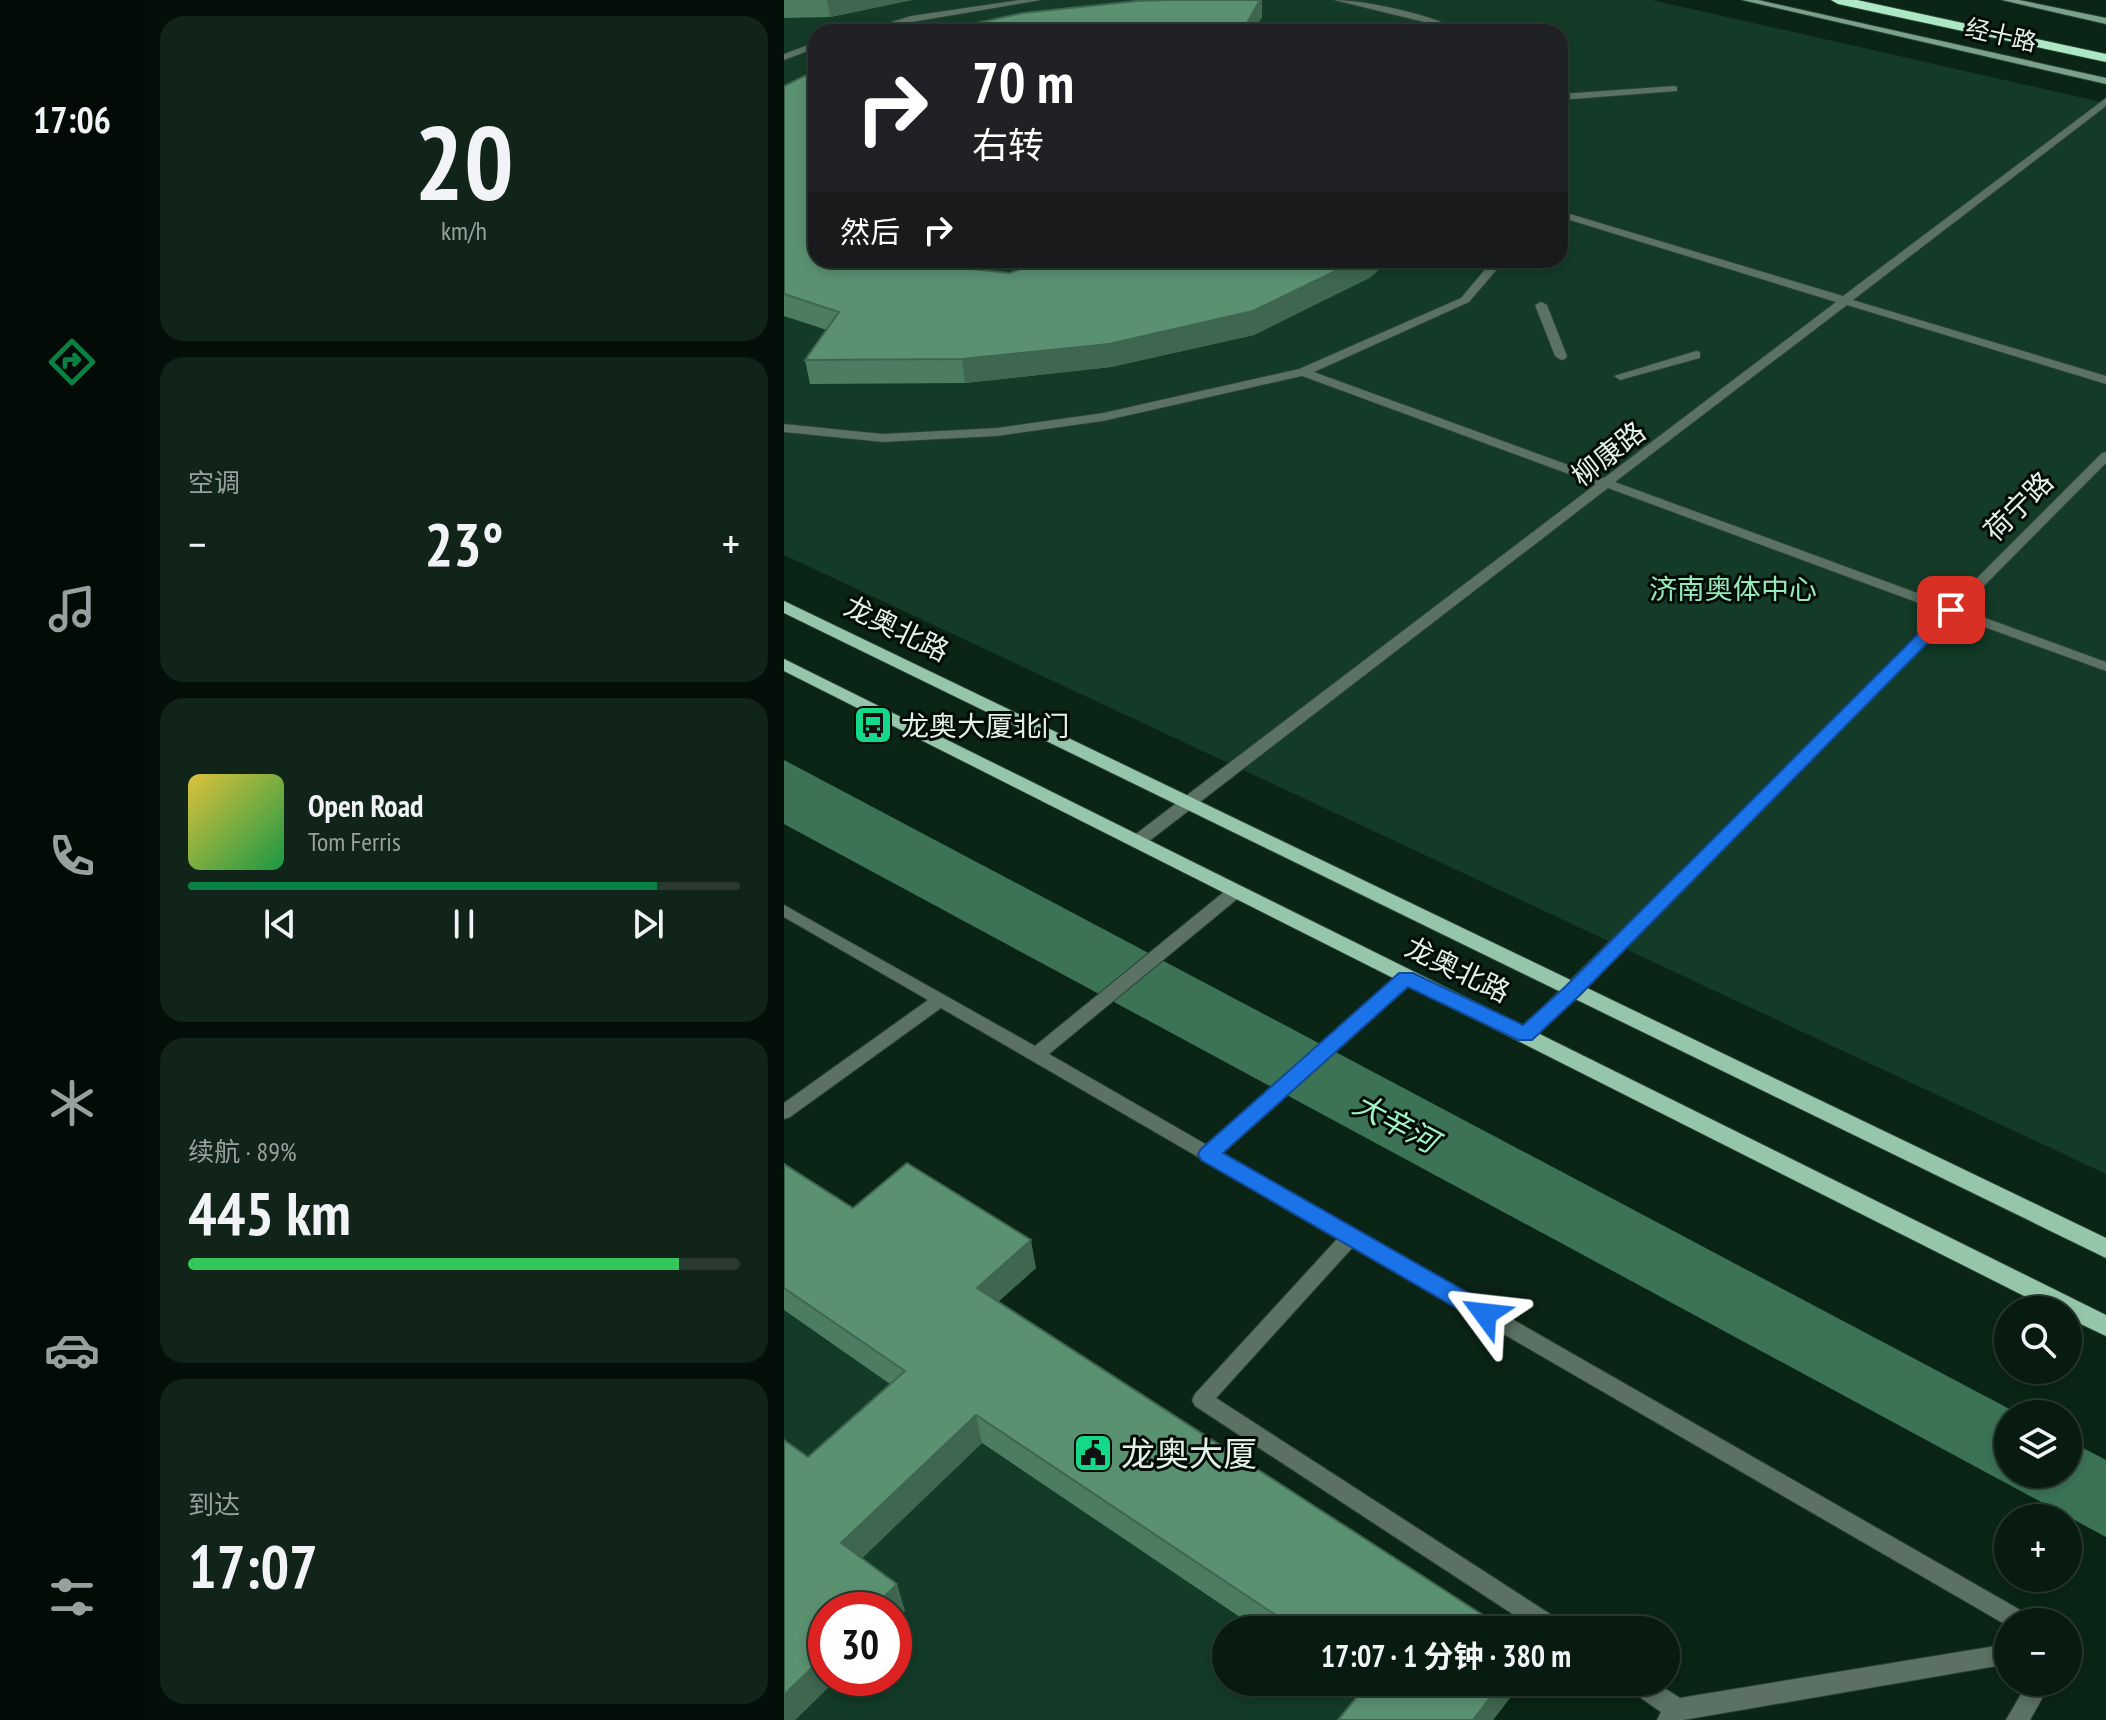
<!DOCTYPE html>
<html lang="zh">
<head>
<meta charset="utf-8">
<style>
	:root { --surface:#081b10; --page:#112419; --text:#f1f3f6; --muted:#98a19f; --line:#293930; --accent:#0b8043 }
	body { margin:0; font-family:"PT Sans Narrow","Noto Sans SC",sans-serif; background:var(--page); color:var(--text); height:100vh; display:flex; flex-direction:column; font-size:30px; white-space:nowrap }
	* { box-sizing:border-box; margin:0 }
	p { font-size:26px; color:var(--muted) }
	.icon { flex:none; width:44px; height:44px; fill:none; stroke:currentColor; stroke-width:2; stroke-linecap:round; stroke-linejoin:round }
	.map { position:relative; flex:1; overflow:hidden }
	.sheet { display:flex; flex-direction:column; gap:16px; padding:16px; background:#040f09; width:640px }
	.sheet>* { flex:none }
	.banner { position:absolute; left:24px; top:24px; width:760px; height:244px; border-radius:24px; box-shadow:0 4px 12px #0003,0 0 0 2px var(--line); background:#202124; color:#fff; overflow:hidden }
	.controls { position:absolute; left:1210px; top:1296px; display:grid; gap:16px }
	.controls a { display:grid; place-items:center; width:88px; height:88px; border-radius:50%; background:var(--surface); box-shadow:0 4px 12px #0003,0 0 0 2px var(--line); font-size:40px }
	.speed { position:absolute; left:24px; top:1592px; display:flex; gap:16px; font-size:40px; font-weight:700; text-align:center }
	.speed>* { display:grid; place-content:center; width:104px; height:104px; border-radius:50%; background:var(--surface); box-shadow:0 4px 12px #0003,0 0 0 2px var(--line); line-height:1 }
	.speed .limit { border:12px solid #d22; background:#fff; color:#111 }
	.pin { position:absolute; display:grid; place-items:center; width:68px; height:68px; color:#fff; margin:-34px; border-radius:16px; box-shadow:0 4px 12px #0006 }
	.me { position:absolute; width:88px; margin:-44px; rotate:300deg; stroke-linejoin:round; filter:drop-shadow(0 0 6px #0008) }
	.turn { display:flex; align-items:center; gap:28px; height:168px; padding:0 32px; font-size:36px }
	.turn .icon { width:104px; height:104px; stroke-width:2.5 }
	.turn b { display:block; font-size:56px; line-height:68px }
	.then { display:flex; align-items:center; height:76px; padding:0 32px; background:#0003; gap:16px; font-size:30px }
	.big { font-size:60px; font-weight:700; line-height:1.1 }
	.sheet .widget { flex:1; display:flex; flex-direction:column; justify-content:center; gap:12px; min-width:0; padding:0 28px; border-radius:24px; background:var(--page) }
	.sheet .dial { align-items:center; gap:0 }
	.dial b { font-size:104px; line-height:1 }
	.song { display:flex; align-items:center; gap:24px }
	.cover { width:96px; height:96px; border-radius:12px; background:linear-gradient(135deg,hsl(50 70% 55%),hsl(140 70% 35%)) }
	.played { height:8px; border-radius:4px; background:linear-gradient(90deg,var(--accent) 85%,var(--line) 85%) }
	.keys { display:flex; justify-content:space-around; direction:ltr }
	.heat { display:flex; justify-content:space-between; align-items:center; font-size:44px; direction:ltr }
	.charge { height:12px; border-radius:6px; background:linear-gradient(90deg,#34c759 89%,var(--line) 0) }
	.trip { position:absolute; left:428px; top:1616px; width:468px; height:80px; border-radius:40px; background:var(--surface); box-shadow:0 4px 12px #0003,0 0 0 2px var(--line); font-weight:700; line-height:80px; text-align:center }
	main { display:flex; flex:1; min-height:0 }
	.dock { display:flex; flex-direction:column; width:144px; justify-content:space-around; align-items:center; background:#030b06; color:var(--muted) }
	.dock .icon { width:56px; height:56px }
	.dock .active { color:var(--accent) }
	.dock b { font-size:36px; color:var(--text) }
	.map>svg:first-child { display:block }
</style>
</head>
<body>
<main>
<nav class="dock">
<b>17:06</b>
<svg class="icon active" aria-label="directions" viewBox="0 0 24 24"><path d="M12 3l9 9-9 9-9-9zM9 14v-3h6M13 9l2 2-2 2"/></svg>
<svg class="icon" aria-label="music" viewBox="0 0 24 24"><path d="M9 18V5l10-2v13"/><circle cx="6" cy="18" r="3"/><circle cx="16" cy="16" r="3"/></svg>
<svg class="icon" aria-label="phone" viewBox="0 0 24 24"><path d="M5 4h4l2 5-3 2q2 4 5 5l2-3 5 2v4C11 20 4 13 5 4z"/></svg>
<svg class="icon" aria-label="climate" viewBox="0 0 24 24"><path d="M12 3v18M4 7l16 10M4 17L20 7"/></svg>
<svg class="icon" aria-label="car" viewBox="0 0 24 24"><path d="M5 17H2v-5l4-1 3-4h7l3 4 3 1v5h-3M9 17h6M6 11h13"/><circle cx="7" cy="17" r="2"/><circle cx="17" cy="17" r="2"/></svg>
<svg class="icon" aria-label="filters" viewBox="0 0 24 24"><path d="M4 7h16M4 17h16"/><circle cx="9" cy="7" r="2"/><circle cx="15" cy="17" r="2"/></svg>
</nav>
<section class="sheet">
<div class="widget dial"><b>20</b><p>km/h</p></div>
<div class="widget"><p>空调</p>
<div class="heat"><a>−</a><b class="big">23°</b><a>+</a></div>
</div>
<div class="widget">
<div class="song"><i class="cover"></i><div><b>Open Road</b><p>Tom Ferris</p></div></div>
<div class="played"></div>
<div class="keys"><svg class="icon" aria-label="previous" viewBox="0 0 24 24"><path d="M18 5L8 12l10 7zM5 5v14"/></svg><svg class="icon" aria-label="pause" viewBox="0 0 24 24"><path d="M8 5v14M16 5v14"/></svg><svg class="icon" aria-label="next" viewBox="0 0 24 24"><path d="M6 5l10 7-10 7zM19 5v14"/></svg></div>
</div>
<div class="widget"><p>续航 · 89%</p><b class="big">445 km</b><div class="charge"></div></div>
<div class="widget"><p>到达</p><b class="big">17:07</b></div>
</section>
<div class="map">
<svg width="1322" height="1720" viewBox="0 0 1322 1720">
	<rect width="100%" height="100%" fill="#0a2416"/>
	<!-- green -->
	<g fill="#133b27" fill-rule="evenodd">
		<path d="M 0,0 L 868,0 L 1322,103 L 1322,1174 L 0,555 ZM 32,32 L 776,32 L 776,260 L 32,260 Z"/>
		<polygon points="0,1310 128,1399 32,1485 0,1462"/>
		<polygon points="198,1443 475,1630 442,1630 442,1682 552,1682 588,1706 577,1720 11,1720 53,1678 110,1678 110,1622 120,1611 65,1571"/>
	</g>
	<!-- water -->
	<polygon fill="#3c7355" points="0,760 1235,1414 1224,1414 1224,1474 1284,1474 1284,1440 1322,1460 1322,1537 0,824"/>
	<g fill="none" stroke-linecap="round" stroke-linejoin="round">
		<!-- street casing -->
		<g stroke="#284133" stroke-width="2">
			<g id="street">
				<polygon points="235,0 257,0 128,22 90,32 75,32 127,16"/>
				<path d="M 550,0 C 581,0 652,15 678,32 L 665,32 L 640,22 Z"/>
				<polygon points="32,42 32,48 0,60 0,54"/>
				<polygon points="890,86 893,87 893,91 776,100 776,94"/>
				<polygon points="1322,98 1322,106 1069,300 1322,376 1322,384 1063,305 831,482 1166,605 1318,453 1322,452 1322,463 1177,609 1322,662 1322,671 1170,616 795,994 747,1039 735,1039 732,1035 735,1031 1159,612 824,488 360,845 348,845 346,841 348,837 812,484 518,376 319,421 213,436 99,442 0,432 0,424 99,434 213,428 319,413 515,369 677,298 709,260 721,260 685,302 530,372 820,478 1052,302 776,217 776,211 1059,296"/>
				<path d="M 776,125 L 781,128 C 783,143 790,163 776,172 Z"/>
				<polygon points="757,302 763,305 783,356 781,359 777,360 771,356 751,305"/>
				<polygon points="912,351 916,352 916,358 836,380 830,376"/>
				<polygon points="452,886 460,891 458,895 265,1054 423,1145 616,974 628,974 630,978 628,982 438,1153 1245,1615 1248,1622 1224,1622 1224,1626 569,1247 432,1398 780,1623 783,1630 753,1630 411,1406 408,1400 411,1394 554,1238 157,1008 6,1117 0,1119 0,1103 144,1000 0,917 0,905 251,1046 446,887"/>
				<polygon points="1224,1644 1224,1664 899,1720 873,1720 877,1712 844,1689 841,1682 871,1682 896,1698"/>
				<polygon points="1244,1682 1267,1682 1246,1720 1222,1720"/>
			</g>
		</g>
		<!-- secondary casing -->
		<g stroke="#284133" stroke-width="2">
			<g id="secondary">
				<polygon points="958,0 974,0 1322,78 1322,84"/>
				<polygon points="1218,0 1235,0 1322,18 1322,24"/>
			</g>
		</g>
		<!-- primary casing -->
		<g stroke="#284133" stroke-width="2">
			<g id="primary">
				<polygon points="0,601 1322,1238 1322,1258 0,613"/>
				<polygon points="0,659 1322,1315 1322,1336 1284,1318 1284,1310 1268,1310 0,671"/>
			</g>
		</g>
		<!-- highway casing -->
		<g stroke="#284133" stroke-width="2">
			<polygon id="highway" points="1047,0 1073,0 1322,54 1322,62 1054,4"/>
		</g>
		<!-- street -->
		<use href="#street" fill="#5a7163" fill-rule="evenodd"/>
		<!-- secondary -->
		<use href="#secondary" fill="#7ca18a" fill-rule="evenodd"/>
		<!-- primary -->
		<use href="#primary" fill="#96c6a9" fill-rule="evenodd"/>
		<!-- highway -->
		<use href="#highway" fill="#ade8c5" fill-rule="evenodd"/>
	</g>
	<!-- wall -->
	<g fill="#4d7d61">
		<polygon points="0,0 128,0 46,17 0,18"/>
		<polygon points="0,86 32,260 140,264 226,273 587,277 470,335 327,367 181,383 26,384 21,360 43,330 0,316"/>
		<polygon points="0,1164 69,1208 252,1268 214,1302 722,1630 475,1630 198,1443 78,1558 121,1611 42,1678 54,1678 11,1720 24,1457 106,1384 0,1310"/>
		<polygon points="552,1682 738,1682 709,1720 573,1696"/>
	</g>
	<!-- shaded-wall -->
	<g fill="#3f664f">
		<polygon points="43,0 128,0 46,17"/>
		<polygon points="476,0 478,0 478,17 470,32 462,25"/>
		<polygon points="574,260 606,260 587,277 470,335 327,367 181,383 178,359"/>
		<polygon points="247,1240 252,1268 198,1316 193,1288"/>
		<polygon points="192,1415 198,1443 65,1571 57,1543"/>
		<polygon points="113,1584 121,1611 110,1622 110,1610 87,1610"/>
		<polygon points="42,1654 42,1678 54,1678 11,1720 0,1720 0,1695"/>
		<polygon points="718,1682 738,1682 709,1720 689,1720"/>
	</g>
	<!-- building -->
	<g fill="#5a9171" stroke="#3f664f" stroke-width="2">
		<polygon points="383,0 476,0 462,25 503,32 151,32 239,13 353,1"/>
		<polygon points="32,70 32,206 30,208 32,210 32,260 128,260 140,264 226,273 261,260 574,260 469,311 325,344 178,359 21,360 55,312 0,294 0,86"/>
		<polygon points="123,1163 247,1240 193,1288 722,1630 514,1630 192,1415 57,1543 113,1584 87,1610 42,1610 42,1654 0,1695 0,1440 24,1457 121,1371 0,1288 0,1164 69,1208"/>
		<polygon points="585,1682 718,1682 689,1720 554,1720"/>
	</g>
	<!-- route -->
	<polygon fill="#1a73e8" stroke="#114b97" stroke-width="2" points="1167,605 1175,610 1173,613 796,995 748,1040 734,1040 624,987 439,1153 709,1307 712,1314 709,1320 701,1322 693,1320 417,1160 414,1154 417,1149 615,973 629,973 739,1025 782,986 1162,606"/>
	<!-- icons -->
	<defs>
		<g id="bus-square" transform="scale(2)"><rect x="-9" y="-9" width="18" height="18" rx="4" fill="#14d989" stroke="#030b06"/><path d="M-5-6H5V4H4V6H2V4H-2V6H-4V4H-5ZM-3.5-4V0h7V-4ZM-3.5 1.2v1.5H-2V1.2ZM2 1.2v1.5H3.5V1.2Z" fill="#111"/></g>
		<g id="civic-square" transform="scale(2)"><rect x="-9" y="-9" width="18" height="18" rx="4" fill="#14d989" stroke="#030b06"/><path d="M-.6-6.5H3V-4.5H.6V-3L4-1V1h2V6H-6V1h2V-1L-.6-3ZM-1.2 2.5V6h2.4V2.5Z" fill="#111"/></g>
	</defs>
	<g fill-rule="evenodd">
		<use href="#bus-square" x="89" y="725"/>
		<use href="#civic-square" x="309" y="1453"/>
	</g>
	<g text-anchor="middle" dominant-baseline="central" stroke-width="6" stroke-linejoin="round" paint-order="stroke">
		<!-- far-street labels -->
		<g font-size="24" fill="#e2f2e8" stroke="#030b06">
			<text transform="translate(1217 35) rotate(13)">经十路</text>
		</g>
		<!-- street labels -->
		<g font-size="28" fill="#e2f2e8" stroke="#030b06">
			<text transform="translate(824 453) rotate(-38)">柳康路</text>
			<text transform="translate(1234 506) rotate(-45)">荷宁路</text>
			<text transform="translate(113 628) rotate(26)">龙奥北路</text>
			<text transform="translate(674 969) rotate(26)">龙奥北路</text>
		</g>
		<!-- park labels -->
		<g font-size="28" fill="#96eab9" stroke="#030b06">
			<text x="949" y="588">济南奥体中心</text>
		</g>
		<!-- poi labels -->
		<g font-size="28" fill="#e2f2e8" stroke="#030b06" text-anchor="start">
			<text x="117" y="725">龙奥大厦北门</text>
		</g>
		<!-- water labels -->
		<g font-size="30" font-style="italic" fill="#a0f4c3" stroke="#030b06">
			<text transform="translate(612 1122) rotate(28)">大辛河</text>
		</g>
		<!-- near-poi labels -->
		<g font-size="34" fill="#e2f2e8" stroke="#030b06" text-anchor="start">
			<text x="337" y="1453">龙奥大厦</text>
		</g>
	</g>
</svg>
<div class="controls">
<a><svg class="icon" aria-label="search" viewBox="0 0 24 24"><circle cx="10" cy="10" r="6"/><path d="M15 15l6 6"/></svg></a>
<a><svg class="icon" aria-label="layers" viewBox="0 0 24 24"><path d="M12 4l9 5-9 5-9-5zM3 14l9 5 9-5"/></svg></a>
<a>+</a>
<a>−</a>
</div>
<div class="speed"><div class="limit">30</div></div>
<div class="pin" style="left:1167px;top:610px;background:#d93025"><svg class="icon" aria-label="arrive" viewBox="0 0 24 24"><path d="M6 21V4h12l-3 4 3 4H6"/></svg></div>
<svg class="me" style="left:701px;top:1314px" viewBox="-20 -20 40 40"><path d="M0-17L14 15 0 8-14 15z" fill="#1a73e8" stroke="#fff" stroke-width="4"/></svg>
<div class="trip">17:07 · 1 分钟 · 380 m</div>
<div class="banner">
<div class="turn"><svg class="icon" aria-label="right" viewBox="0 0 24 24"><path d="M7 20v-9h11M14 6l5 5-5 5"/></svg><div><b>70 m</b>右转</div></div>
<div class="then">然后<svg class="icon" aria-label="right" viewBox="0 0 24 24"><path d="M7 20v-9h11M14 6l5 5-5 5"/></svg></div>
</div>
</div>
</main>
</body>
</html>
